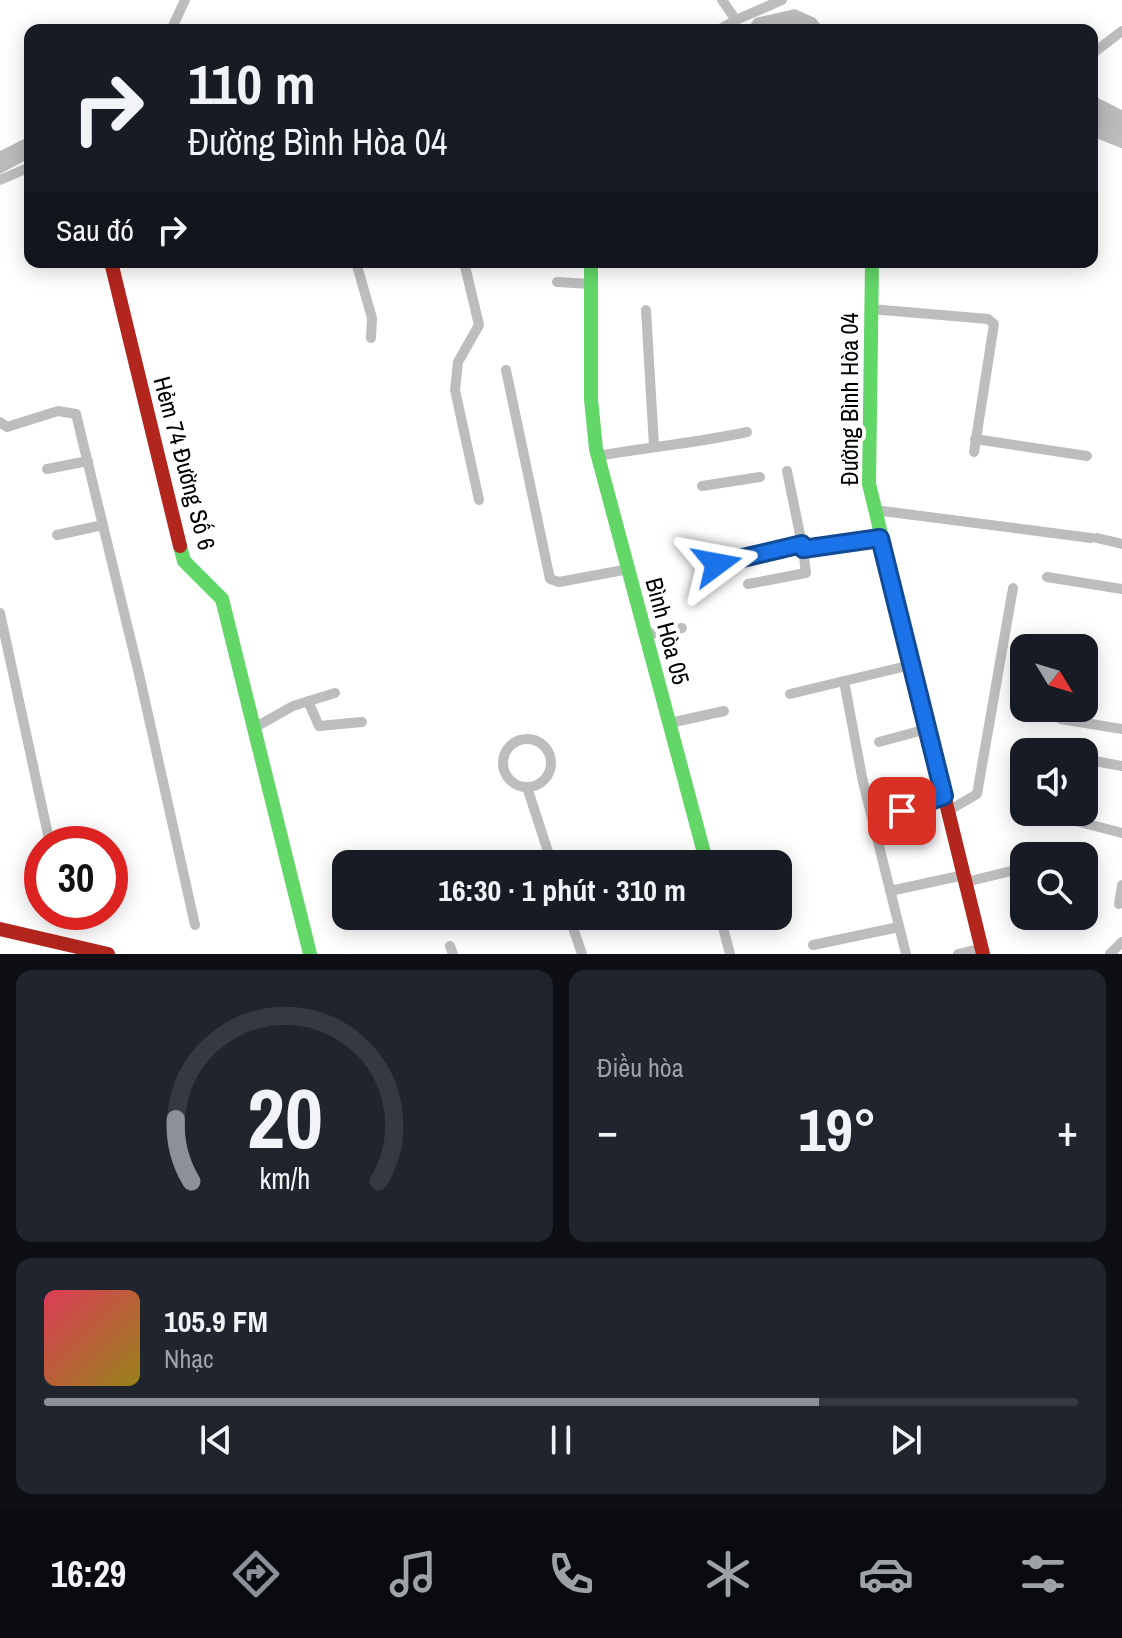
<!DOCTYPE html>
<html lang="vi">
<head>
<meta charset="utf-8">
<style>
	:root { --surface:#171b24; --page:#20242c; --text:#f1f3f6; --muted:#9ea1a6; --line:#363941; --accent:#8c9099 }
	body { margin:0; font-family:"Archivo Narrow",sans-serif; background:var(--page); color:var(--text); height:100vh; display:flex; flex-direction:column; font-size:30px; white-space:nowrap }
	* { box-sizing:border-box; margin:0 }
	p { font-size:26px; color:var(--muted) }
	.icon { flex:none; width:44px; height:44px; fill:none; stroke:currentColor; stroke-width:2; stroke-linecap:round; stroke-linejoin:round }
	.map { position:relative; height:954px; overflow:hidden }
	.details { display:flex; flex-direction:column; gap:16px; padding:16px; background:#0d0f14; flex:1 }
	.details>* { flex:none }
	.top-card { position:absolute; left:24px; top:24px; width:1074px; height:244px; border-radius:16px; box-shadow:0 4px 20px #0003; background:#171b24; color:var(--text); overflow:hidden }
	.needle { width:52px; rotate:128deg }
	.fabs { position:absolute; left:1010px; top:634px; display:grid; gap:16px }
	.fabs a { display:grid; place-items:center; width:88px; height:88px; border-radius:16px; background:var(--surface); box-shadow:0 4px 20px #0003; font-size:40px }
	.speed { position:absolute; left:24px; top:826px; display:flex; gap:16px; font-size:40px; font-weight:700; text-align:center }
	.speed>* { display:grid; place-content:center; width:104px; height:104px; border-radius:50%; background:var(--surface); box-shadow:0 4px 20px #0003; line-height:1 }
	.speed .limit { border:12px solid #d22; background:#fff; color:#111 }
	.pin { position:absolute; display:grid; place-items:center; width:68px; height:68px; color:#fff; margin:-34px; border-radius:16px; box-shadow:0 4px 12px #0006 }
	.me { position:absolute; width:88px; margin:-44px; rotate:77deg; stroke-linejoin:round; filter:drop-shadow(0 0 6px #0008) }
	.turn { display:flex; align-items:center; gap:28px; height:168px; padding:0 32px; font-size:36px }
	.turn .icon { width:104px; height:104px; stroke-width:2.5 }
	.turn b { display:block; font-size:56px; line-height:68px }
	.then { display:flex; align-items:center; height:76px; padding:0 32px; background:#0003; gap:16px; font-size:30px }
	.big { font-size:60px; font-weight:700; line-height:1.1 }
	.details .tile { flex:1; display:flex; flex-direction:column; justify-content:center; gap:12px; min-width:0; padding:0 28px; border-radius:16px; background:var(--page) }
	.details .dial { align-items:center; gap:0 }
	.dial svg { height:208px; overflow:visible; fill:none; stroke:var(--line); stroke-width:7; stroke-linecap:round; text-anchor:middle }
	.dial text { fill:var(--text); stroke:none }
	.song { display:flex; align-items:center; gap:24px }
	.cover { width:96px; height:96px; border-radius:12px; background:linear-gradient(135deg,hsl(350 70% 55%),hsl(50 70% 35%)) }
	.played { height:8px; border-radius:4px; background:linear-gradient(90deg,var(--accent) 75%,var(--line) 75%) }
	.keys { display:flex; justify-content:space-around; direction:ltr }
	.heat { display:flex; justify-content:space-between; align-items:center; font-size:44px; direction:ltr }
	.details .tiles { flex:1; display:grid; gap:16px; grid-template-columns:1fr 1fr }
	.tile:last-child { grid-column:span 2 }
	.trip { position:absolute; left:332px; top:850px; width:460px; height:80px; border-radius:16px; background:var(--surface); box-shadow:0 4px 20px #0003; font-weight:700; line-height:80px; text-align:center }
	.menu { display:flex; height:128px; justify-content:space-around; align-items:center; background:#090b0e; color:var(--muted) }
	.menu .icon { width:56px; height:56px }
	.menu .selected { color:var(--accent) }
	.menu b { font-size:36px; color:var(--text) }
	.map>svg:first-child { display:block }
</style>
</head>
<body>
<div class="map">
<svg width="1122" height="954" viewBox="0 0 1122 954">
	<rect width="100%" height="100%" fill="#fff"/>
	<!-- water -->
	<g fill="#bbb">
		<polygon points="795,9 815,18 825,30 746,30 755,18"/>
		<polygon points="1092,95 1122,110 1122,138 1092,126"/>
		<polygon points="30,136 30,158 0,174 0,151"/>
	</g>
	<g fill="none" stroke-linecap="round" stroke-linejoin="round">
		<!-- street -->
		<g stroke="#bdbdbd" stroke-width="10">
			<polyline points="736,20 782,0"/>
			<polyline points="171,30 185,0"/>
			<polyline points="718,30 736,20 722,0"/>
			<polyline points="1092,54 1122,31"/>
			<polyline points="1092,131 1122,143"/>
			<polyline points="0,180 30,167"/>
			<polyline points="356,262 372,318 371,338"/>
			<polyline points="464,262 479,325 458,362 455,390 479,500"/>
			<polyline points="557,282 591,284"/>
			<polyline points="871,309 988,319 994,324 974,452"/>
			<polyline points="646,310 654,446"/>
			<polyline points="506,370 550,579 559,582 629,569"/>
			<polyline points="0,422 7,427 58,411 76,414 139,674 195,925"/>
			<polyline points="975,439 1087,456"/>
			<path d="M 598,456 C 648,447 697,443 747,432"/>
			<polyline points="47,469 88,461"/>
			<polyline points="787,471 803,549 880,538"/>
			<polyline points="702,486 760,477"/>
			<polyline points="875,510 1091,538"/>
			<polyline points="57,535 103,525"/>
			<polyline points="1097,538 1122,544"/>
			<polyline points="717,564 802,544"/>
			<polyline points="1047,577 1122,589"/>
			<polyline points="748,584 806,573 803,549"/>
			<polyline points="0,613 50,844"/>
			<polyline points="646,635 682,628"/>
			<polyline points="844,681 863,782 906,954"/>
			<polyline points="790,694 911,665"/>
			<polyline points="308,701 319,726 362,722"/>
			<polyline points="1061,719 1122,729"/>
			<polyline points="670,723 724,711"/>
			<polyline points="254,728 293,706 335,693"/>
			<circle cx="527" cy="763" r="24"/>
			<polyline points="879,742 927,729"/>
			<polyline points="1084,759 1122,766"/>
			<polyline points="527,787 552,864"/>
			<polyline points="948,811 977,794 1013,588"/>
			<polyline points="1060,817 1122,833"/>
			<polyline points="881,819 944,796"/>
			<polyline points="1073,856 1079,855"/>
			<polyline points="966,882 1024,868"/>
			<polyline points="890,891 964,875"/>
			<polyline points="1119,904 1122,885"/>
			<polyline points="569,916 582,954"/>
			<polyline points="720,916 730,954"/>
			<polyline points="59,922 59,912"/>
			<polyline points="813,945 899,927"/>
			<polyline points="450,946 453,954"/>
			<polyline points="958,954 983,948"/>
			<polyline points="1110,954 1122,942"/>
		</g>
		<!-- fast -->
		<g stroke="#63d668" stroke-width="14">
			<polyline points="591,262 591,399 596,449 707,864"/>
			<polyline points="872,262 869,484 936,762"/>
			<polyline points="180,546 184,561 222,599 310,954"/>
		</g>
		<!-- jam -->
		<g stroke="#b3261e" stroke-width="14">
			<polyline points="111,262 180,546"/>
			<polyline points="936,762 983,954"/>
			<polyline points="0,929 108,954"/>
		</g>
	</g>
	<g fill="none" stroke-linecap="round" stroke-linejoin="round">
		<!-- route casing -->
		<g stroke="#114b97" stroke-width="20">
			<polyline id="route" points="717,564 802,544 803,549 880,538 944,796 902,811"/>
		</g>
		<!-- route -->
		<use href="#route" stroke="#1a73e8" stroke-width="14"/>
	</g>
	<g text-anchor="middle" dominant-baseline="central" stroke-width="8" stroke-linejoin="round" paint-order="stroke">
		<!-- street labels -->
		<g font-size="24" fill="#000" stroke="#fff">
			<text transform="translate(849 399) rotate(-90)">Đường Bình Hòa 04</text>
			<text transform="translate(185 463) rotate(75)">Hẻm 74 Đường Số 6</text>
			<text transform="translate(668 631) rotate(75)">Bình Hòa 05</text>
		</g>
	</g>
</svg>
<div class="fabs">
<a><svg class="needle" viewBox="-14 -14 28 28"><path d="M0-13l5 13h-10z" fill="#e53935"/><path d="M0 13l5-13h-10z" fill="#9ea1a6"/></svg></a>
<a><svg class="icon" aria-label="sound" viewBox="0 0 24 24"><path d="M4 9h4l5-4v14l-5-4H4zM17 9q2 3 0 6"/></svg></a>
<a><svg class="icon" aria-label="search" viewBox="0 0 24 24"><circle cx="10" cy="10" r="6"/><path d="M15 15l6 6"/></svg></a>
</div>
<div class="speed"><div class="limit">30</div></div>
<div class="pin" style="left:902px;top:811px;background:#d93025"><svg class="icon" aria-label="arrive" viewBox="0 0 24 24"><path d="M6 21V4h12l-3 4 3 4H6"/></svg></div>
<svg class="me" style="left:717px;top:564px" viewBox="-20 -20 40 40"><path d="M0-17L14 15 0 8-14 15z" fill="#1a73e8" stroke="#fff" stroke-width="4"/></svg>
<div class="trip">16:30 · 1 phút · 310 m</div>
<div class="top-card">
<div class="turn"><svg class="icon" aria-label="right" viewBox="0 0 24 24"><path d="M7 20v-9h11M14 6l5 5-5 5"/></svg><div><b>110 m</b>Đường Bình Hòa 04</div></div>
<div class="then">Sau đó<svg class="icon" aria-label="right" viewBox="0 0 24 24"><path d="M7 20v-9h11M14 6l5 5-5 5"/></svg></div>
</div>
</div>
<section class="details">
<div class="tiles">
<div class="tile dial"><svg viewBox="0 0 100 80">
<path d="M14 69A42 42 0 1 1 86 69"/>
<path d="M14 69A42 42 0 0 1 8 45" stroke="#8c9099"/>
<text x="50" y="56" font-size="32" font-weight="700">20</text>
<text x="50" y="72" font-size="11">km/h</text>
</svg></div>
<div class="tile"><p>Điều hòa</p>
<div class="heat"><a>−</a><b class="big">19°</b><a>+</a></div>
</div>
<div class="tile">
<div class="song"><i class="cover"></i><div><b>105.9 FM</b><p>Nhạc</p></div></div>
<div class="played"></div>
<div class="keys"><svg class="icon" aria-label="previous" viewBox="0 0 24 24"><path d="M18 5L8 12l10 7zM5 5v14"/></svg><svg class="icon" aria-label="pause" viewBox="0 0 24 24"><path d="M8 5v14M16 5v14"/></svg><svg class="icon" aria-label="next" viewBox="0 0 24 24"><path d="M6 5l10 7-10 7zM19 5v14"/></svg></div>
</div>
</div>
</section>
<nav class="menu">
<b>16:29</b>
<svg class="icon selected" aria-label="directions" viewBox="0 0 24 24"><path d="M12 3l9 9-9 9-9-9zM9 14v-3h6M13 9l2 2-2 2"/></svg>
<svg class="icon" aria-label="music" viewBox="0 0 24 24"><path d="M9 18V5l10-2v13"/><circle cx="6" cy="18" r="3"/><circle cx="16" cy="16" r="3"/></svg>
<svg class="icon" aria-label="phone" viewBox="0 0 24 24"><path d="M5 4h4l2 5-3 2q2 4 5 5l2-3 5 2v4C11 20 4 13 5 4z"/></svg>
<svg class="icon" aria-label="climate" viewBox="0 0 24 24"><path d="M12 3v18M4 7l16 10M4 17L20 7"/></svg>
<svg class="icon" aria-label="car" viewBox="0 0 24 24"><path d="M5 17H2v-5l4-1 3-4h7l3 4 3 1v5h-3M9 17h6M6 11h13"/><circle cx="7" cy="17" r="2"/><circle cx="17" cy="17" r="2"/></svg>
<svg class="icon" aria-label="filters" viewBox="0 0 24 24"><path d="M4 7h16M4 17h16"/><circle cx="9" cy="7" r="2"/><circle cx="15" cy="17" r="2"/></svg>
</nav>
</body>
</html>
